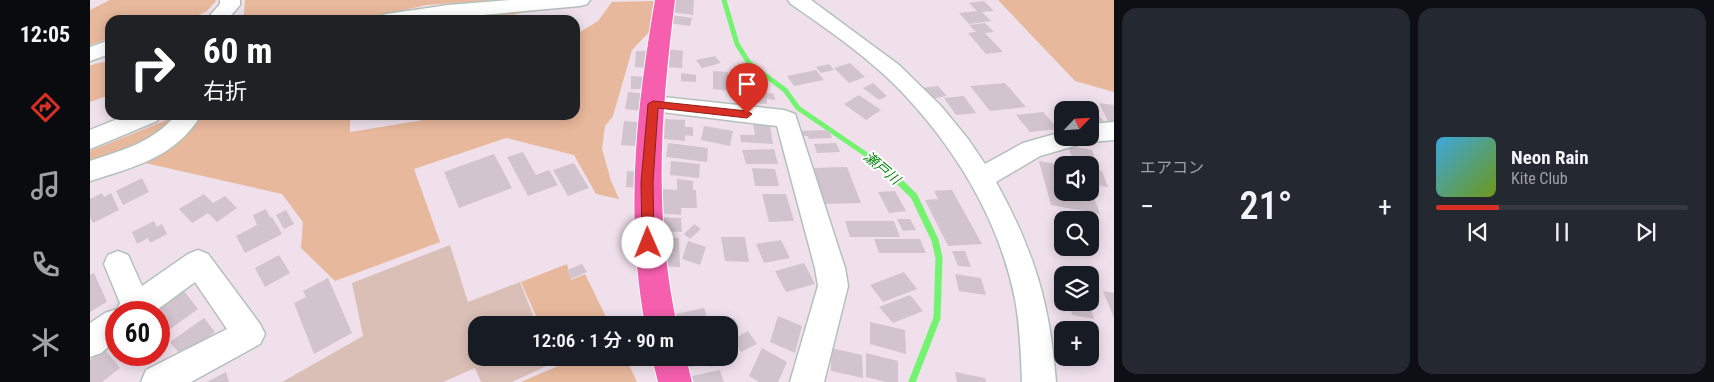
<!DOCTYPE html>
<html lang="ja">
<head>
<meta charset="utf-8">
<style>
	:root { --surface:#171b24; --page:#242831; --text:#f1f3f6; --muted:#9ea1a6; --line:#363941; --accent:#d93025 }
	body { margin:0; font-family:"Roboto Condensed","Noto Sans JP",sans-serif; background:var(--page); color:var(--text); height:100vh; display:flex; flex-direction:column; font-size:19px; white-space:nowrap }
	* { box-sizing:border-box; margin:0 }
	p { font-size:16px; color:var(--muted) }
	.icon { flex:none; width:28px; height:28px; fill:none; stroke:currentColor; stroke-width:2; stroke-linecap:round; stroke-linejoin:round }
	.map { position:relative; flex:1; overflow:hidden }
	.sheet { display:flex; flex-direction:column; gap:8px; padding:8px; background:#0d0f14; width:600px }
	.sheet>* { flex:none }
	.hud { position:absolute; left:15px; top:15px; width:475px; height:105px; border-radius:15px; box-shadow:0 2px 12px #0003; background:#202124; color:#fff; overflow:hidden }
	.needle { width:32px; rotate:65deg }
	.buttons { position:absolute; left:964px; top:101px; display:grid; gap:10px }
	.buttons a { display:grid; place-items:center; width:45px; height:45px; border-radius:10px; background:var(--surface); box-shadow:0 2px 12px #0003; font-size:25px }
	.speed { position:absolute; left:15px; top:301px; display:flex; gap:10px; font-size:25px; font-weight:700; text-align:center }
	.speed>* { display:grid; place-content:center; width:65px; height:65px; border-radius:50%; background:var(--surface); box-shadow:0 2px 12px #0003; line-height:1 }
	.speed .limit { border:8px solid #d22; background:#fff; color:#111 }
	.pin { position:absolute; display:grid; place-items:center; width:42px; height:42px; color:#fff; margin:-51px -21px; border-radius:50% 50% 50% 0; rotate:-45deg; box-shadow:0 0 5px #0007 }
	.pin .icon { rotate:45deg }
	.me { position:absolute; width:55px; margin:-28px; rotate:359deg; stroke-linejoin:round; filter:drop-shadow(0 0 4px #0008) }
	.turn { display:flex; align-items:center; gap:18px; height:105px; padding:0 15px; font-size:22px }
	.turn .icon { width:65px; height:65px; stroke-width:2.5 }
	.turn b { display:block; font-size:35px; line-height:42px }
	.big { font-size:38px; font-weight:600; line-height:1.1 }
	.sheet .card { flex:1; display:flex; flex-direction:column; justify-content:center; gap:8px; min-width:0; padding:0 18px; border-radius:15px; background:var(--page) }
	.song { display:flex; align-items:center; gap:15px }
	.cover { width:60px; height:60px; border-radius:8px; background:linear-gradient(135deg,hsl(200 70% 55%),hsl(80 70% 35%)) }
	.played { height:5px; border-radius:2px; background:linear-gradient(90deg,var(--accent) 25%,var(--line) 25%) }
	.keys { display:flex; justify-content:space-around; direction:ltr }
	.heat { display:flex; justify-content:space-between; align-items:center; font-size:28px; direction:ltr }
	.sheet .tiles { flex:1; display:grid; gap:8px; grid-template-columns:repeat(2,1fr) }
	.trip { position:absolute; left:378px; top:316px; width:270px; height:50px; border-radius:15px; background:var(--surface); box-shadow:0 2px 12px #0003; font-weight:600; line-height:50px; text-align:center }
	main { display:flex; flex:1; min-height:0 }
	.tabs { display:flex; flex-direction:column; width:90px; justify-content:space-around; align-items:center; background:#090b0e; color:var(--muted) }
	.tabs .icon { width:35px; height:35px }
	.tabs .current { color:var(--accent) }
	.tabs b { font-size:22px; color:var(--text) }
	.map>svg:first-child { display:block }
</style>
</head>
<body>
<main>
<nav class="tabs">
<b>12:05</b>
<svg class="icon current" aria-label="directions" viewBox="0 0 24 24"><path d="M12 3l9 9-9 9-9-9zM9 14v-3h6M13 9l2 2-2 2"/></svg>
<svg class="icon" aria-label="music" viewBox="0 0 24 24"><path d="M9 18V5l10-2v13"/><circle cx="6" cy="18" r="3"/><circle cx="16" cy="16" r="3"/></svg>
<svg class="icon" aria-label="phone" viewBox="0 0 24 24"><path d="M5 4h4l2 5-3 2q2 4 5 5l2-3 5 2v4C11 20 4 13 5 4z"/></svg>
<svg class="icon" aria-label="climate" viewBox="0 0 24 24"><path d="M12 3v18M4 7l16 10M4 17L20 7"/></svg>
</nav>
<div class="map">
<svg width="1024" height="382" viewBox="0 0 1024 382">
	<rect width="100%" height="100%" fill="#efe0eb"/>
	<!-- green -->
	<g fill="#e7b89c">
		<polygon points="20,0 125,0 126,1 117,11 99,20 20,20 20,38 0,45 0,10"/>
		<polygon points="155,0 410,0 336,5 271,20 144,20 154,14"/>
		<polygon points="908,0 1024,0 1024,92 985,81"/>
		<polygon points="564,1 560,31 542,50 523,116 515,126 512,149 521,181 529,199 506,194 484,155 416,138 324,169 350,242 245,281 211,248 213,222 192,194 55,163 96,133 112,115 260,115 260,132 364,115 485,115 485,35 508,21 522,2"/>
		<path d="M 445,8 C 408,23 368,20 328,20 Z"/>
		<polygon points="20,61 20,95 0,102 0,66 4,64"/>
		<polygon points="89,115 76,129 0,165 0,151"/>
		<polygon points="477,264 481,280 495,274 520,325 450,325 431,282"/>
		<polygon points="464,358 536,358 547,382 431,382 468,366"/>
	</g>
	<!-- cemetery -->
	<polygon fill="#dabfb7" points="360,245 378,302 430,282 447,325 386,325 386,358 461,358 463,363 422,382 391,382 385,368 353,382 192,382 273,336 262,283"/>
	<g fill="none" stroke-linecap="round" stroke-linejoin="round">
		<!-- stream-far1 -->
		<polyline stroke="#74f371" stroke-width="5" points="634,0 647,44 659,63 695,90 708,108 793,166"/>
		<!-- stream -->
		<polyline stroke="#74f371" stroke-width="7" points="792,165 824,196 845,240 849,258 847,318 822,382"/>
	</g>
	<!-- building -->
	<g fill="#d2c4ce">
		<polygon points="583,0 604,0 603,15 581,12"/>
		<polygon points="894,1 904,11 892,12 901,21 879,24 869,13 887,11 879,3"/>
		<polygon points="581,15 602,18 600,26 579,23"/>
		<polygon points="895,23 904,32 895,33 913,52 896,54 878,33 886,32 879,25"/>
		<polygon points="576,49 593,51 592,68 574,67"/>
		<polygon points="546,51 560,51 560,68 545,67"/>
		<polygon points="625,56 631,63 612,68 606,60"/>
		<polygon points="760,63 775,77 759,83 744,68"/>
		<polygon points="739,64 744,70 731,73 726,67"/>
		<polygon points="726,70 734,80 704,86 697,76"/>
		<polygon points="623,71 638,72 639,91 623,89"/>
		<polygon points="591,73 606,75 606,82 591,81"/>
		<polygon points="643,73 659,74 660,95 644,94"/>
		<polygon points="541,76 556,77 556,89 541,89"/>
		<polygon points="783,83 797,96 789,100 773,88"/>
		<polygon points="915,83 936,107 900,111 880,86"/>
		<polygon points="664,85 676,86 677,93 684,94 685,100 677,99 677,104 664,103"/>
		<polygon points="848,86 857,96 841,99 832,88"/>
		<polygon points="538,92 556,94 554,111 535,109"/>
		<polygon points="769,95 791,110 776,120 754,104"/>
		<polygon points="874,96 886,113 866,115 854,98"/>
		<polygon points="1009,103 1024,105 1024,123 1019,123"/>
		<polygon points="1000,107 1014,121 1000,122 1000,110 981,110"/>
		<polygon points="953,112 968,129 940,132 926,115"/>
		<polygon points="575,119 595,120 595,127 603,127 603,136 595,135 595,141 574,139"/>
		<polygon points="534,121 548,122 546,146 531,145"/>
		<polygon points="663,124 680,125 683,144 651,142 650,135 665,135"/>
		<polygon points="614,126 643,131 640,146 611,140"/>
		<polygon points="739,130 742,138 719,139 718,136 711,136 709,131"/>
		<polygon points="578,143 618,148 617,162 576,157"/>
		<polygon points="746,143 750,152 727,153 724,144"/>
		<polygon points="978,146 1002,150 1006,161 982,157"/>
		<polygon points="684,149 688,164 656,164 652,150"/>
		<polygon points="433,152 446,175 459,170 468,185 438,196 417,157"/>
		<polygon points="404,154 422,188 369,208 354,172"/>
		<polygon points="581,161 610,164 609,178 580,175"/>
		<polygon points="949,161 972,165 972,192 1000,192 1000,187 1010,214 961,205"/>
		<polygon points="484,163 499,188 478,196 463,170"/>
		<polygon points="757,167 771,203 734,204 722,168"/>
		<polygon points="662,168 685,169 689,186 665,186"/>
		<polygon points="1000,169 1012,171 1018,187 1005,185"/>
		<polygon points="537,171 551,172 549,188 536,187"/>
		<polygon points="52,178 59,192 33,205 26,191"/>
		<polygon points="587,179 603,181 603,190 606,190 607,208 591,208 591,215 565,213 571,189 587,190"/>
		<polygon points="862,190 892,244 858,246 835,200 848,199 844,191"/>
		<polygon points="805,191 816,211 799,213 788,192"/>
		<polygon points="12,193 14,197 21,193 29,210 3,223 0,217 0,199"/>
		<polygon points="114,194 123,203 135,196 147,208 127,222 118,213 102,223 89,209"/>
		<polygon points="672,194 696,194 704,221 679,222"/>
		<polygon points="176,209 180,218 182,217 192,234 155,253 146,236 167,225 163,215"/>
		<polygon points="196,210 204,224 194,229 186,215"/>
		<polygon points="565,217 591,218 592,232 565,231"/>
		<polygon points="807,219 820,219 826,230 813,231"/>
		<polygon points="64,221 67,227 72,224 77,234 60,243 58,238 47,244 42,232"/>
		<polygon points="755,221 804,221 810,237 760,237"/>
		<polygon points="604,224 611,229 600,239 594,234"/>
		<polygon points="568,237 589,238 590,267 568,266"/>
		<polygon points="631,237 655,237 659,262 635,261"/>
		<polygon points="784,239 830,239 836,253 789,253"/>
		<polygon points="691,240 700,258 674,263 666,244"/>
		<polygon points="598,241 616,247 610,265 592,259"/>
		<polygon points="862,251 875,251 881,267 868,266"/>
		<polygon points="189,255 200,273 175,287 165,268"/>
		<polygon points="714,263 725,284 696,292 685,271"/>
		<polygon points="492,264 497,272 481,279 477,270"/>
		<polygon points="814,272 827,289 793,302 780,285"/>
		<polygon points="4,273 17,302 0,312 0,275"/>
		<polygon points="865,274 891,278 896,295 869,291"/>
		<polygon points="238,278 262,333 224,354 204,303 216,297 213,291"/>
		<polygon points="94,291 108,309 76,332 69,322 69,312 62,312"/>
		<polygon points="1013,291 1024,293 1024,318"/>
		<polygon points="820,295 833,311 803,323 789,307"/>
		<polygon points="979,302 999,302 1004,319 982,315"/>
		<polygon points="614,308 620,325 580,325 577,316"/>
		<polygon points="688,316 712,326 705,353 680,342"/>
		<polygon points="114,318 125,332 92,357 80,342"/>
		<polygon points="644,318 649,327 639,331 639,325 628,325"/>
		<polygon points="780,322 815,330 816,354 780,344"/>
		<polygon points="658,331 667,344 651,352 643,339"/>
		<polygon points="639,345 645,360 620,367 618,363 596,368 592,358 639,358"/>
		<polygon points="672,348 697,362 688,382 669,382 659,376"/>
		<polygon points="741,348 772,355 773,378 741,371"/>
		<polygon points="14,349 30,368 12,382 0,382 0,360"/>
		<polygon points="776,353 808,361 808,382 796,382 776,377"/>
		<polygon points="630,370 634,382 604,382 602,376"/>
		<polygon points="136,372 139,382 117,382"/>
		<polygon points="865,372 895,378 896,382 867,382"/>
	</g>
	<g fill="none" stroke-linecap="round" stroke-linejoin="round">
		<!-- minor casing -->
		<g stroke="#b4c1bb" stroke-width="3">
			<g id="minor">
				<polygon points="130,0 150,0 150,5 137,20 116,20 130,4"/>
				<polygon points="420,0 500,0 497,4 490,6 337,20 287,20 290,16 297,14 358,5"/>
				<path d="M 698,0 L 721,0 L 809,65 L 851,106 L 878,139 L 895,164 L 933,143 L 972,132 L 972,138 L 1000,138 L 1000,124 L 1024,122 L 1024,140 L 1000,142 L 993,140 L 991,144 L 950,156 L 906,182 C 944,251 960,303 966,382 L 932,382 C 931,354 930,326 925,299 C 909,218 863,144 806,86 C 775,55 737,29 701,4 Z"/>
				<polygon points="20,40 20,54 0,61 0,47"/>
				<polygon points="563,96 694,110 705,114 755,268 758,286 734,382 700,382 728,286 725,268 687,126 555,110 551,104 555,98"/>
				<polygon points="37,115 71,115 67,121 0,149 0,130"/>
				<path d="M 86,115 L 111,115 C 86,157 44,167 0,181 L 0,161 C 33,150 62,143 86,115 Z"/>
				<polygon points="108,250 118,254 170,324 175,334 170,344 101,382 51,382 56,370 137,329 105,282 64,312 26,312 26,341 11,353 0,357 0,323 15,313 27,309 30,303 14,264 18,255 28,251 38,255 52,286 98,254"/>
			</g>
		</g>
		<!-- major casing -->
		<g stroke="#fff" stroke-width="2">
			<g id="major">
				<path d="M 565,0 L 585,0 C 571,112 563,214 587,325 L 555,325 C 535,213 546,111 565,0 Z"/>
				<polygon points="562,358 596,358 602,382 568,382"/>
			</g>
		</g>
		<!-- minor -->
		<use href="#minor" fill="#fff" fill-rule="evenodd"/>
		<!-- major -->
		<use href="#major" fill="#f65fae" fill-rule="evenodd"/>
	</g>
	<!-- route -->
	<polygon fill="#d93025" stroke="#8d1f18" points="563,101 657,111 662,114 657,118 568,108 563,182 564,243 562,247 558,249 554,247 552,243 551,182 558,104"/>
	<g text-anchor="middle" dominant-baseline="central" stroke-width="4" stroke-linejoin="round" paint-order="stroke">
		<!-- water labels -->
		<g font-size="14" font-style="italic" fill="#0b8911" stroke="#fff">
			<text transform="translate(792 168) rotate(40)">瀬戸川</text>
		</g>
	</g>
</svg>
<div class="buttons">
<a><svg class="needle" viewBox="-14 -14 28 28"><path d="M0-13l5 13h-10z" fill="#e53935"/><path d="M0 13l5-13h-10z" fill="#9ea1a6"/></svg></a>
<a><svg class="icon" aria-label="sound" viewBox="0 0 24 24"><path d="M4 9h4l5-4v14l-5-4H4zM17 9q2 3 0 6"/></svg></a>
<a><svg class="icon" aria-label="search" viewBox="0 0 24 24"><circle cx="10" cy="10" r="6"/><path d="M15 15l6 6"/></svg></a>
<a><svg class="icon" aria-label="layers" viewBox="0 0 24 24"><path d="M12 4l9 5-9 5-9-5zM3 14l9 5 9-5"/></svg></a>
<a>+</a>
</div>
<div class="speed"><div class="limit">60</div></div>
<div class="pin" style="left:657px;top:114px;background:#d93025"><svg class="icon" aria-label="arrive" viewBox="0 0 24 24"><path d="M6 21V4h12l-3 4 3 4H6"/></svg></div>
<svg class="me" style="left:558px;top:243px" viewBox="-20 -20 40 40"><circle r="19" fill="#fff"/><path d="M0-13L10 11 0 6-10 11z" fill="#d93025"/></svg>
<div class="trip">12:06 · 1 分 · 90 m</div>
<div class="hud">
<div class="turn"><svg class="icon" aria-label="right" viewBox="0 0 24 24"><path d="M7 20v-9h11M14 6l5 5-5 5"/></svg><div><b>60 m</b>右折</div></div>
</div>
</div>
<section class="sheet">
<div class="tiles">
<div class="card"><p>エアコン</p>
<div class="heat"><a>−</a><b class="big">21°</b><a>+</a></div>
</div>
<div class="card">
<div class="song"><i class="cover"></i><div><b>Neon Rain</b><p>Kite Club</p></div></div>
<div class="played"></div>
<div class="keys"><svg class="icon" aria-label="previous" viewBox="0 0 24 24"><path d="M18 5L8 12l10 7zM5 5v14"/></svg><svg class="icon" aria-label="pause" viewBox="0 0 24 24"><path d="M8 5v14M16 5v14"/></svg><svg class="icon" aria-label="next" viewBox="0 0 24 24"><path d="M6 5l10 7-10 7zM19 5v14"/></svg></div>
</div>
</div>
</section>
</main>
</body>
</html>
